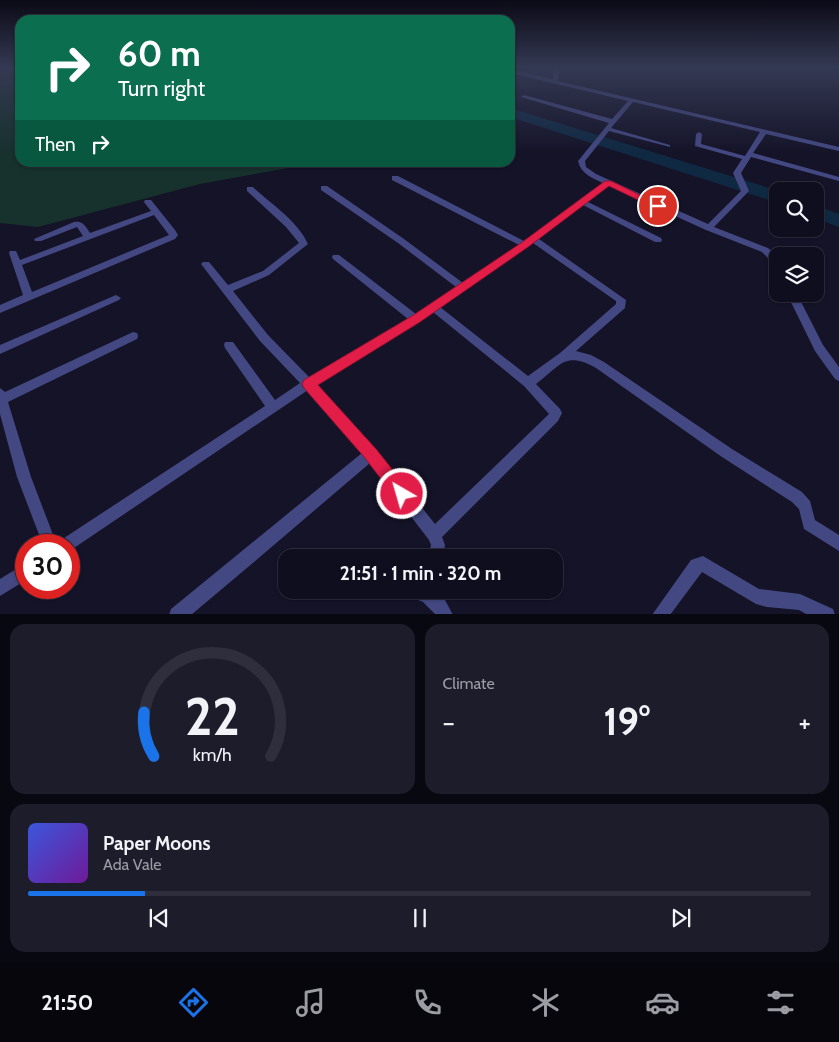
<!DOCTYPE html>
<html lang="en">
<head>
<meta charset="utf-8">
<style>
	:root { --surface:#0f0e1e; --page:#1d1c2b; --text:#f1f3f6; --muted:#9b9ca4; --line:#2f2e3c; --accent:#1a73e8 }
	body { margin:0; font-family:Cabin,sans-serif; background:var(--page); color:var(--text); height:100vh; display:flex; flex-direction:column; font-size:19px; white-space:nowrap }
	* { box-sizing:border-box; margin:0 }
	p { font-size:16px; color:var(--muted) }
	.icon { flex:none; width:28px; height:28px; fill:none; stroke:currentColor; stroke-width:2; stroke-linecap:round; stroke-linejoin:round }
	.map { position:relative; height:614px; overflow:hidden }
	.drawer { display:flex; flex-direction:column; gap:10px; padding:10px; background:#080810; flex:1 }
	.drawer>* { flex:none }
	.guide { position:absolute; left:15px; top:15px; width:500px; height:152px; border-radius:15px; box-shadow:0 1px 4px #0004,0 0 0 1px var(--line); background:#0b6e4f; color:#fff; overflow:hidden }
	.tools { position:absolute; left:769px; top:182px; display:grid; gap:10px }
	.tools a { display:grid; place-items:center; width:55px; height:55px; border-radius:10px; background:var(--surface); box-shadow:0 1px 4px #0004,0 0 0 1px var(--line); font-size:25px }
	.speed { position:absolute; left:15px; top:534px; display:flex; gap:10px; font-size:25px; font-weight:700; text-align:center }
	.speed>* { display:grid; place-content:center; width:65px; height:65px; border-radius:50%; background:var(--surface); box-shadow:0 1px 4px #0004,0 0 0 1px var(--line); line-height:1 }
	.speed .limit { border:8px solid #d22; background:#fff; color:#111 }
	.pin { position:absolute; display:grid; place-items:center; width:42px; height:42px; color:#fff; margin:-21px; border:2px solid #fff; border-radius:50%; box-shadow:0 1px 5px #0007 }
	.me { position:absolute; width:55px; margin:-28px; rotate:322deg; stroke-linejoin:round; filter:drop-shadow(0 0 4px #0008) }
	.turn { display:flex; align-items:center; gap:18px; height:105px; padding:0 20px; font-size:22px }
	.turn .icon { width:65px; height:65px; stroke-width:2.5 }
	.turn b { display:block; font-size:35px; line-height:42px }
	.then { display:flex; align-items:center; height:48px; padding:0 20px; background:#0003; gap:10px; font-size:19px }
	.big { font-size:38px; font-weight:700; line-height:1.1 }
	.drawer .widget { flex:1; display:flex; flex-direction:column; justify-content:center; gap:8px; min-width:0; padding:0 18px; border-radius:15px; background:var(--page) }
	.drawer .dial { align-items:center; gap:0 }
	.dial svg { height:130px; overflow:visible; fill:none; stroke:var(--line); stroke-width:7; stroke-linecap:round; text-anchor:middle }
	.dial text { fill:var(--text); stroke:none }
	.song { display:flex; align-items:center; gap:15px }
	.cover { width:60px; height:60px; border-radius:8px; background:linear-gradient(135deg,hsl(230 70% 55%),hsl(280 70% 35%)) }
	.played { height:5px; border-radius:2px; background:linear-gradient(90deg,var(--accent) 15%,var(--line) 15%) }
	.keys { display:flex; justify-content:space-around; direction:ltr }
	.heat { display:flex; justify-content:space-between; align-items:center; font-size:28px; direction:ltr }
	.drawer .tiles { flex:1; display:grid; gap:10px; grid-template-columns:1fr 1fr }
	.widget:last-child { grid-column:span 2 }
	.trip { position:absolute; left:278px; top:549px; width:285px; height:50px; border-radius:15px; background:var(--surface); box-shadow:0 1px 4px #0004,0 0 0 1px var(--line); font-weight:700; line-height:50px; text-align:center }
	.tabs { display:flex; height:80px; justify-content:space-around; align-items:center; background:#06060c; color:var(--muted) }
	.tabs .icon { width:35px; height:35px }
	.tabs .selected { color:var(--accent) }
	.tabs b { font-size:22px; color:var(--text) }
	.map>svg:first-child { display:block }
</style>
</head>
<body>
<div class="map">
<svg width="839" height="615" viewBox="0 0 839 615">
	<rect width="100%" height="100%" fill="#141328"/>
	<!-- green -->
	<polygon fill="#17312d" points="0,67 20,67 20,162 315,163 200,184 38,227 0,223"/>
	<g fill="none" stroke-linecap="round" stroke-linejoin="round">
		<!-- river -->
		<g fill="#102943" fill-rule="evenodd">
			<polygon points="510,108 779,191 778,191 778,203 510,117"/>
			<polygon points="815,205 839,214 839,227 815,218"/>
		</g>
		<!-- minor -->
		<g fill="#434882" fill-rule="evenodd">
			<path d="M 553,67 L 559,67 L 558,81 L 839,147 L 839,151 L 766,134 L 753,153 L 839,177 L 839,181 L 751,157 L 741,173 L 749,191 L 714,227 L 768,248 L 778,257 L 778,266 L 775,265 L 762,252 L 706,230 L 609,186 L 588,202 L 661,238 L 662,240 L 661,242 L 655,242 L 583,205 L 539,239 L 626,300 L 625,308 L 576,351 L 591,355 L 604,362 L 732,449 L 802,492 L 810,501 L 815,520 L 839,535 L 839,551 L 804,529 L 799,509 L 792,502 L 722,457 L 596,368 C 565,351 561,365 536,384 L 560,409 L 562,413 L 558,421 L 442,537 L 445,545 L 443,558 L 428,558 L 431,545 L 429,540 L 370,463 L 254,562 L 191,615 L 169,615 L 171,609 L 362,453 L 308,390 L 71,550 L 69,551 L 69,545 L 59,545 L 61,540 L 265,406 L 225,348 L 224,345 L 225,342 L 233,342 L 275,400 L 300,383 L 260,341 L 201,264 L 203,262 L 209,262 L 228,285 L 263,271 L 299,243 L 286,227 L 247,191 L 247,187 L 253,187 C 271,204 298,221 308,244 L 269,275 L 233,291 L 268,335 L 309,377 L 408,319 L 333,259 L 332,257 L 333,255 L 339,255 L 416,314 L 456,287 L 398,243 L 321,190 L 321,186 L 327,186 L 404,239 L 463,283 L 519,245 L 392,180 L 392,176 L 398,176 L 524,241 L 603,183 C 592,178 581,174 578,161 L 609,123 L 521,97 L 524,95 L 612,119 L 628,101 L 510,73 L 510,69 L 553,79 ZM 633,102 L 760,132 L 745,156 L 701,144 L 702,134 L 699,132 L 696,134 L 695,146 L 742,159 L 733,173 L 741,191 L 708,224 L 596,174 L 586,167 L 585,161 L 609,131 L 670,147 L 670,145 L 611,128 ZM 533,243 L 616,301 L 616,304 L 560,353 L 528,376 L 440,307 ZM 433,312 L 524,386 L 549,414 L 435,524 L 376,450 L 317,384 Z"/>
			<path d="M 145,200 L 151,200 L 175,230 L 178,235 L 175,239 L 0,313 L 0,305 L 23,295 L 9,253 L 10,251 L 16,251 L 20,260 L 83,236 L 77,227 L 41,241 L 35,241 L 34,239 L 74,222 C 83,220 86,227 90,233 L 151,211 L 144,202 ZM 154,215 L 169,235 L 32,292 L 22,265 Z"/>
			<polygon points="787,294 797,294 823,345 839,367 839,381 835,379 815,351"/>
			<polygon points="116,295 121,298 119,300 0,354 0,345"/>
			<polygon points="133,332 137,333 138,336 137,339 8,402 31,477 57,545 43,545 17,477 0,414 0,388 5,392"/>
			<polygon points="703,556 759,589 800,594 833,609 835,615 808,615 799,610 767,607 756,604 702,572 670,615 652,615 691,560"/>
			<polygon points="26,563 26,580 0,596 0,579"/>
			<polygon points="407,590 433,590 445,600 453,615 436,615 423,602 409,596"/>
		</g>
	</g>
	<!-- sky -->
	<linearGradient id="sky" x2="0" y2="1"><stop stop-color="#0b0a16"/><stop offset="0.44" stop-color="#343953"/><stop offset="1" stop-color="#343953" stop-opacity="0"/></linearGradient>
	<rect width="839" height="153" fill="url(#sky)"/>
	<!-- route -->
	<polygon fill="#e11d48" stroke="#92132f" points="605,181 611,181 663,206 662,208 655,208 609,186 528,247 420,322 318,385 376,449 408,489 410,494 408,500 402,502 397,500 365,458 304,388 302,384 304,380 412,316 521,243"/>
</svg>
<div class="tools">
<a><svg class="icon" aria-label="search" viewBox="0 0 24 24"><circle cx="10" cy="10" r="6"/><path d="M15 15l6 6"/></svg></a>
<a><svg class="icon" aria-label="layers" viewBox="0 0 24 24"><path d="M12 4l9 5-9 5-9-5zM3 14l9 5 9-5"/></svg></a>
</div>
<div class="speed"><div class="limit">30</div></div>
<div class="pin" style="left:658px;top:206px;background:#d93025"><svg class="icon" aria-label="arrive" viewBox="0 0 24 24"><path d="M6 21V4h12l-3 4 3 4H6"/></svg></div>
<svg class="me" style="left:402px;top:494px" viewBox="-20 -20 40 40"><circle r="17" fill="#e11d48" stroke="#fff" stroke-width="3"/><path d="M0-11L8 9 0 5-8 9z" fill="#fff"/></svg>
<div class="trip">21:51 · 1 min · 320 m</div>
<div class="guide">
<div class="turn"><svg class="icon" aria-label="right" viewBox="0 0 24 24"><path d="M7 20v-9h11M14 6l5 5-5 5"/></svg><div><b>60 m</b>Turn right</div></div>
<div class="then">Then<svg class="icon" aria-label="right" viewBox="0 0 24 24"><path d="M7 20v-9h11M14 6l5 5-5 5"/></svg></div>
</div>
</div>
<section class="drawer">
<div class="tiles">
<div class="widget dial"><svg viewBox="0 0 100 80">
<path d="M14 69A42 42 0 1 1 86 69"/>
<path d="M14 69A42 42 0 0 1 8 42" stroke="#1a73e8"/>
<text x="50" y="56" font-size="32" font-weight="700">22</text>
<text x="50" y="72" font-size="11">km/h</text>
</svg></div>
<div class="widget"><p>Climate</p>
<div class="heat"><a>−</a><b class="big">19°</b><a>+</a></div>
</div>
<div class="widget">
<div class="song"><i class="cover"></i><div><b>Paper Moons</b><p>Ada Vale</p></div></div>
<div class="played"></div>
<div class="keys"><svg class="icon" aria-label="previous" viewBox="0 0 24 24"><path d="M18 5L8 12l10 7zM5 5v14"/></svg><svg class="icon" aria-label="pause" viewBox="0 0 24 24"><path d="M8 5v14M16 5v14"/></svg><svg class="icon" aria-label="next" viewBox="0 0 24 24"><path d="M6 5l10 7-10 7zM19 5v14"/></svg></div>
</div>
</div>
</section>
<nav class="tabs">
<b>21:50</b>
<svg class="icon selected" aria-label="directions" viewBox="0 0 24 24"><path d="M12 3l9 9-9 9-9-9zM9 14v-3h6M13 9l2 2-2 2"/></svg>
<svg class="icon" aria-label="music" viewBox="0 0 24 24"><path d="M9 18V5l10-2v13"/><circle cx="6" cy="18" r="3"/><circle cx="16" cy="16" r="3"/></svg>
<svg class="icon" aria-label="phone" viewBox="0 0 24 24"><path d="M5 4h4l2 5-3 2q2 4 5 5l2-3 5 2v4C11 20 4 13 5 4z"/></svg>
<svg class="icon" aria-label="climate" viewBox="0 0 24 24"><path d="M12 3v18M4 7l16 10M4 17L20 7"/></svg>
<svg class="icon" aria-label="car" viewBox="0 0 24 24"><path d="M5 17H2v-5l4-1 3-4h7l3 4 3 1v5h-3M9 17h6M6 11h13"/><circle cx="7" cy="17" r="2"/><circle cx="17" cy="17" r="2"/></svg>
<svg class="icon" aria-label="filters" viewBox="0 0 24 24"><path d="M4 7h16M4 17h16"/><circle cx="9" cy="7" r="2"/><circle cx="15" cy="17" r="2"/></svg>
</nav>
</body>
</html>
